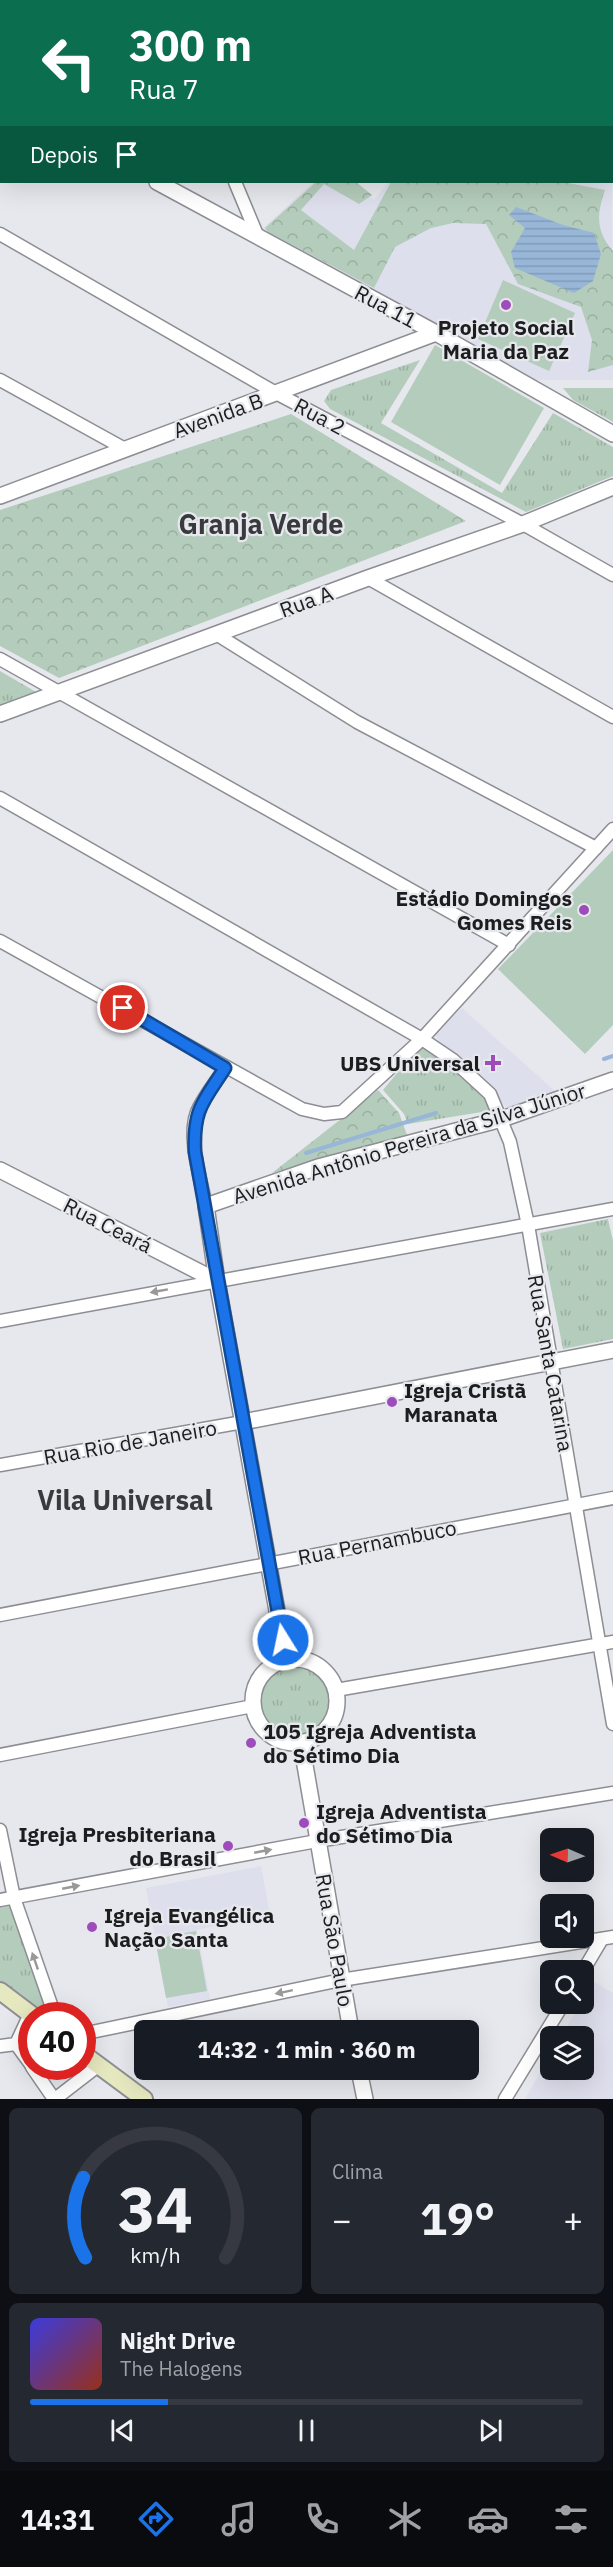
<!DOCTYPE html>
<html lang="pt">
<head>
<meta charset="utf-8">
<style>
	:root { --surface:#171b24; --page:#242831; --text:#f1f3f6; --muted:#9ea1a6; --line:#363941; --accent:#1a73e8 }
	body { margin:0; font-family:"IBM Plex Sans",sans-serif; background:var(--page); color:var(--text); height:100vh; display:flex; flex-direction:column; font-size:22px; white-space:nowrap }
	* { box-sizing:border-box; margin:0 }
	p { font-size:20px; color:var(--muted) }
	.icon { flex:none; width:33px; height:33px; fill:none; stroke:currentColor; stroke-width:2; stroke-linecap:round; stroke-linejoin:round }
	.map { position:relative; height:2099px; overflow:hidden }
	.side { display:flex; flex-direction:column; gap:9px; padding:9px; background:#0d0f14; flex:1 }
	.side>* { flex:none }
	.top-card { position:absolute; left:0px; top:0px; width:614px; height:183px; box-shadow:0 6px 24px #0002; background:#0b6e4f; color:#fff; overflow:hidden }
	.needle { width:39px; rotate:272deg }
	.controls { position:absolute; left:540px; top:1828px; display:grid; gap:12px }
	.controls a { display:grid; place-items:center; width:54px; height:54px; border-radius:9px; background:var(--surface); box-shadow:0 6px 24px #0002; font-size:30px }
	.speed { position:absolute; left:18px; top:2002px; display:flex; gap:12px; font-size:30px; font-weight:700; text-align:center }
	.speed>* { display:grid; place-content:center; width:78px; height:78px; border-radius:50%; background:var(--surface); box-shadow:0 6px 24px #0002; line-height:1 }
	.speed .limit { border:9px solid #d22; background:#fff; color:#111 }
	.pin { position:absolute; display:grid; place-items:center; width:51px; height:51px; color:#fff; margin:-26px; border:3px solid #fff; border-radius:50%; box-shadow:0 2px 6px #0007 }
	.me { position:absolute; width:66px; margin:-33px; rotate:350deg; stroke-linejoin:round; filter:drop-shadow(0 0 4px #0008) }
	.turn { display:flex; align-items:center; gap:21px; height:126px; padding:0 30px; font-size:27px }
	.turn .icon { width:78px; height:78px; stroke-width:2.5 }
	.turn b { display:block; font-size:42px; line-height:51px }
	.then { display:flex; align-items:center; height:57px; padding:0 30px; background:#0003; gap:12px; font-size:22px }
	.big { font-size:45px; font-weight:700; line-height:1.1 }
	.side .card { flex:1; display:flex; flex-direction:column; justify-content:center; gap:9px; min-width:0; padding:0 21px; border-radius:9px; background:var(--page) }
	.side .dial { align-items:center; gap:0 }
	.dial svg { height:156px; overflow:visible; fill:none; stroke:var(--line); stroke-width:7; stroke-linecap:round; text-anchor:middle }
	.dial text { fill:var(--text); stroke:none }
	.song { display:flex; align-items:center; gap:18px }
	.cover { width:72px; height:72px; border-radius:9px; background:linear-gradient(135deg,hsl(240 70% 55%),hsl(10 70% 35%)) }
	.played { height:6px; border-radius:3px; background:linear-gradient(90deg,var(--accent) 25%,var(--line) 25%) }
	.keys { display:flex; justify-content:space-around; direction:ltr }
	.heat { display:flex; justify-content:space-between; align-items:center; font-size:33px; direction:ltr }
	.side .tiles { flex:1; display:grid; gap:9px; grid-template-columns:1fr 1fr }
	.card:last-child { grid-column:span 2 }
	.trip { position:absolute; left:134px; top:2020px; width:345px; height:60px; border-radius:9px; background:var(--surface); box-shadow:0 6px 24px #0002; font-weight:700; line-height:60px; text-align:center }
	.dock { display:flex; height:96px; justify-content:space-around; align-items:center; background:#090b0e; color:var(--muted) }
	.dock .icon { width:42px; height:42px }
	.dock .selected { color:var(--accent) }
	.dock b { font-size:27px; color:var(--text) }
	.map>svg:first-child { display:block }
</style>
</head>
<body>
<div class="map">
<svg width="613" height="2099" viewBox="0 0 613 2099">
	<defs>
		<pattern id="grass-tufts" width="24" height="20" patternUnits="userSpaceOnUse" patternTransform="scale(1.5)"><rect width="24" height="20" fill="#b4ccbb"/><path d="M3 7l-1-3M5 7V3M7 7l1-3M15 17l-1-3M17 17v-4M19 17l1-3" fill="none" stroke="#9aafa0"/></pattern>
		<pattern id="forest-crowns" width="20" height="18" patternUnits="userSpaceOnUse" patternTransform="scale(1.5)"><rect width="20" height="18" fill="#b4ccbb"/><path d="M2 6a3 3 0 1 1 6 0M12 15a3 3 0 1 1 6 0" fill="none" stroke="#9aafa0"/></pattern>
		<pattern id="water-rules" width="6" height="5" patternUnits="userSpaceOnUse" patternTransform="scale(1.5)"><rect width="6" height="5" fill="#98b6d7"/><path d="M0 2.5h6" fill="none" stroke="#829cb8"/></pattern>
	</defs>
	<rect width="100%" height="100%" fill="#e7e8ed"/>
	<!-- built -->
	<g fill="#dedfec">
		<polygon points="612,140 613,380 536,380 260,231 313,182 353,182 374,200 388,182 612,182"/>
		<polygon points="462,1008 556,1092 510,1111 434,1035"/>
		<polygon points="261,1866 270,1914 197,1930 210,1999 168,2007 146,1888"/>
		<polygon points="594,1982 613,1993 613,2099 525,2099 550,2055 550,2070 584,2070 584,2037 561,2037 581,2004 584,2004 584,2000"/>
	</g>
	<!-- grass -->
	<g fill="url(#grass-tufts)">
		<polygon points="420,360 381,423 502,493 553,413 613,447 613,476 526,512 330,409 324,401 331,390"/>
		<polygon points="563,388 613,388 613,422 573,400"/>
		<polygon points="0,671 36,692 0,706"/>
		<polygon points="422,1043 484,1088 494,1110 408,1124 404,1114 383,1090"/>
		<polygon points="608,1219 613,1241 613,1339 563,1349 540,1233"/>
		<circle cx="295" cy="1700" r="39"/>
		<polygon points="11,1901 52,2016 38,2016 0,1988 0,1903"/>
	</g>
	<!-- forest -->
	<g fill="url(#forest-crowns)">
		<path d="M 316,182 L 356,182 L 372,195 L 359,204 L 324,184 L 301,210 L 354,250 L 391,182 L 563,182 L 605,190 C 597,214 595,230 613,251 L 613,365 L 588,372 L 592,340 L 581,307 L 518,284 L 486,224 L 453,223 L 431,228 L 395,247 L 374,288 L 268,232 L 265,228 Z"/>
		<polygon points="291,414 466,521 59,678 0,646 0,510"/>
		<polygon points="378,1090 399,1113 407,1135 272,1173"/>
	</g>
	<!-- pitch -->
	<g fill="#b4ccbb">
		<polygon points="503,280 575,313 549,371 478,339"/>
		<polygon points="435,345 544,408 500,485 391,422"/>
		<polygon points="613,850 613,1025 585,1054 498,969"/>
		<polygon points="196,1931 207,1991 166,1998 155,1939"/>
	</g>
	<!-- water -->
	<polygon fill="url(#water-rules)" points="516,207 563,225 594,233 601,254 593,281 574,293 515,268 511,252 525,228 509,215"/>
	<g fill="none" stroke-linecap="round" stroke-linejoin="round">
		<!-- stream -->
		<g stroke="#98b6d7" stroke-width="4">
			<polyline points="604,1059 613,1056"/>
			<polyline points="306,1153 436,1113"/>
		</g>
		<!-- minor casing -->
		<g stroke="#8d8e93" stroke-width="15">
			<g id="minor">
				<polyline points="86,0 88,2"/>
				<polyline points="115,2 116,0"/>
				<polyline points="235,182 258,237"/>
				<polyline points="0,234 276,393 523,524 613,575"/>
				<polyline points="0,380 125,449"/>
				<polyline points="368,578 613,717"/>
				<polyline points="216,634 357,722 596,848"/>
				<polyline points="0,659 509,945"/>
				<polyline points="0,798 422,1039 453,1060 490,1094 510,1142 528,1225 613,1724"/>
				<polyline points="0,941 302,1109 324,1114 342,1112 422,1039 613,829"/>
				<path d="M 206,1206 C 201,1180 187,1137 197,1112 C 204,1096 216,1082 225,1068"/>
				<polyline points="0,1321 613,1209"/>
				<polyline points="0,1465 243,1422"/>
				<polyline points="0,1615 613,1498"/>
				<polyline points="336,1690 613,1642"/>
				<polyline points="0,1755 253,1706"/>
				<polyline points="0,1830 14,1898 55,2016"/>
				<polyline points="0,1900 317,1841 613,1793"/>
				<polyline points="583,1971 602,1939"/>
				<polyline points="82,2034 341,1980 613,1937"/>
				<polyline points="16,2044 32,2066"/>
				<polyline points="0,2046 16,2044 30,2014"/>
				<polyline points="32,2067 54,2099"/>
				<polyline points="55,2099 99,2065"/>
				<polyline points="505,2099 563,2004"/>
			</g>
		</g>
		<!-- tertiary casing -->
		<g stroke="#8d8e93" stroke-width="18">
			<g id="tertiary">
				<polyline points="0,94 2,95"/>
				<polyline points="157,182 436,333 613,434"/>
				<polyline points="0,496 436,333"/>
				<polyline points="0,714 368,578 523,524 613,487"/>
				<polyline points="0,1170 217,1281"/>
				<polyline points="243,1422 613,1350"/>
				<circle cx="295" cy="1701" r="42"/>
				<polyline points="286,1660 217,1281 206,1206 318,1167 502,1119 613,1080"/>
				<polyline points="301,1742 351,2031"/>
				<polyline points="359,2070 365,2099"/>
			</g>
		</g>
		<!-- secondary casing -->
		<g stroke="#8d8e93" stroke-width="20">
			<g id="secondary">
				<polyline points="0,1991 33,2016"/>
				<polyline points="82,2053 144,2099"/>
			</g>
		</g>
		<!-- minor -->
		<use href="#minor" stroke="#fff" stroke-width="12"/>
		<!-- tertiary -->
		<use href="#tertiary" stroke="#fff" stroke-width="15"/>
		<!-- secondary -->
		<use href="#secondary" stroke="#e6e8c0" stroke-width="16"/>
	</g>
	<!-- one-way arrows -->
	<defs><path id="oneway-solid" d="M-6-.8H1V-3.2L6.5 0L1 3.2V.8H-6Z" transform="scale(1.5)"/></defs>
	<g fill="#99999a">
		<use href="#oneway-solid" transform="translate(159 1291) rotate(170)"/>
		<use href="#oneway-solid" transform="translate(263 1851) rotate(-11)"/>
		<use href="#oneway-solid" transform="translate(71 1887) rotate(-11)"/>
		<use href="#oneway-solid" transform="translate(35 1961) rotate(-109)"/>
		<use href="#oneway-solid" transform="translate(284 1992) rotate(168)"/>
	</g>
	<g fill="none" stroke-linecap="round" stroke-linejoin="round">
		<!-- route casing -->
		<g stroke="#114b97" stroke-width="15">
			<path id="route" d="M 123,1008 L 225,1068 C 203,1102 193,1109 195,1152 L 283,1640"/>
		</g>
		<!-- route -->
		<use href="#route" stroke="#1a73e8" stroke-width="10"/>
	</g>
	<!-- markers -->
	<g fill="#9f4cbb" stroke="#e7e8ed" stroke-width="2">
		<circle cx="506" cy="305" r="6"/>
		<circle cx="584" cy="910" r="6"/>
		<path d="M490 1054h6v6h6v6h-6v6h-6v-6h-6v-6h6z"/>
		<circle cx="392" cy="1402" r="6"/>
		<circle cx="251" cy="1743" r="6"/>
		<circle cx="304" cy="1823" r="6"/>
		<circle cx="228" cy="1846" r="6"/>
		<circle cx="92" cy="1927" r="6"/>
	</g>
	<g text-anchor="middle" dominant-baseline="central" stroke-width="4.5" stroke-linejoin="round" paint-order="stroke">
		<!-- street labels -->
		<g font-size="21" fill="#1c1d1e" stroke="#e7e8ed">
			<text transform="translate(386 306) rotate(28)">Rua 11</text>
			<text transform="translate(218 415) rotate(-20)">Avenida B</text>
			<text transform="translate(320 416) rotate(28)">Rua 2</text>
			<text transform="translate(306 601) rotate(-20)">Rua A</text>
			<text transform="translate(409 1143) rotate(-17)">Avenida Antônio Pereira da Silva Júnior</text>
			<text transform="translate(108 1225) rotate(27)">Rua Ceará</text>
			<text transform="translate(551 1363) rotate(80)">Rua Santa Catarina</text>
			<text transform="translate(130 1442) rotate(-10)">Rua Rio de Janeiro</text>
			<text transform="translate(377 1542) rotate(-11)">Rua Pernambuco</text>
			<text transform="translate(335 1940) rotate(80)">Rua São Paulo</text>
		</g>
		<!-- poi labels -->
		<g font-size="21" font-weight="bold" fill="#1c1d1e" stroke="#e7e8ed" text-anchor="start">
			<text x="506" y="327" text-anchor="middle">Projeto Social<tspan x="506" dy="24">Maria da Paz</tspan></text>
			<text x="572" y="898" text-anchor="end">Estádio Domingos<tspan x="572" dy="24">Gomes Reis</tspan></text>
			<text x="480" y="1063" text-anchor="end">UBS Universal</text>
			<text x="404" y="1390">Igreja Cristã<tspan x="404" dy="24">Maranata</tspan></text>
			<text x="263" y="1731">105 Igreja Adventista<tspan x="263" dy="24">do Sétimo Dia</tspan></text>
			<text x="316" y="1811">Igreja Adventista<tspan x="316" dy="24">do Sétimo Dia</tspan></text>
			<text x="216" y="1834" text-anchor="end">Igreja Presbiteriana<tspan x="216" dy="24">do Brasil</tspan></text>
			<text x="104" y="1915">Igreja Evangélica<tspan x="104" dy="24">Nação Santa</tspan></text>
		</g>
		<!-- district labels -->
		<g font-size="27" font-weight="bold" fill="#393a3e" stroke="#e7e8ed">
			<text x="261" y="523">Granja Verde</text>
			<text x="125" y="1499">Vila Universal</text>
		</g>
	</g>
</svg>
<div class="controls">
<a><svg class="needle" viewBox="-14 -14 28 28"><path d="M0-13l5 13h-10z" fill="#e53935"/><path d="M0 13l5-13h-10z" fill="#9ea1a6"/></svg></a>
<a><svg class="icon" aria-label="sound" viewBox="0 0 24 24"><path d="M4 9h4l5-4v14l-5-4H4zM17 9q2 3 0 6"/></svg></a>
<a><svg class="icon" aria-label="search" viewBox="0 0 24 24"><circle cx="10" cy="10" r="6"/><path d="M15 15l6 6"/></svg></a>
<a><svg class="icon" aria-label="layers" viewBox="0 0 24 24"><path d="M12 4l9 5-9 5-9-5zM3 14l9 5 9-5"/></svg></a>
</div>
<div class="speed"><div class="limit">40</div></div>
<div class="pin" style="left:123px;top:1008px;background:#d93025"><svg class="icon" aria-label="arrive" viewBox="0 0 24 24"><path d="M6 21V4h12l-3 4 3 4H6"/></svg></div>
<svg class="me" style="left:283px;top:1640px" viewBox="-20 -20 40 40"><circle r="17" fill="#1a73e8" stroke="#fff" stroke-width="3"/><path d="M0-11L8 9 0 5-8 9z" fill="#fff"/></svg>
<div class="trip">14:32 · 1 min · 360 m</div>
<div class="top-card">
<div class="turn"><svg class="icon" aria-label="left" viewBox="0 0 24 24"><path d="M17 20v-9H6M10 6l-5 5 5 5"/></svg><div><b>300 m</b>Rua 7</div></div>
<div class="then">Depois<svg class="icon" aria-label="arrive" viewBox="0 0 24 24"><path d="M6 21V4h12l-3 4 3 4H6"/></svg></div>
</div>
</div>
<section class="side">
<div class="tiles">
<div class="card dial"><svg viewBox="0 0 100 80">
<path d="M14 69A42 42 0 1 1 86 69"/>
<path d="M14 69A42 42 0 0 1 13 28" stroke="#1a73e8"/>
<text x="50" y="56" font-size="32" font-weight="700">34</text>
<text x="50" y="72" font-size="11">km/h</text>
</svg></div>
<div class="card"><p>Clima</p>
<div class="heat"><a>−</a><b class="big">19°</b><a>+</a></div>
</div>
<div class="card">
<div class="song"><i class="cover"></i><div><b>Night Drive</b><p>The Halogens</p></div></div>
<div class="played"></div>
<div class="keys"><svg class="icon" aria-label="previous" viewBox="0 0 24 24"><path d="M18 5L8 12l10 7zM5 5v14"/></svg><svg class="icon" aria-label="pause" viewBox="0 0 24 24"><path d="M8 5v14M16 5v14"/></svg><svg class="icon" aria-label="next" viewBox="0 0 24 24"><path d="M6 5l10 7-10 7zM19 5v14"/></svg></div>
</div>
</div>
</section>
<nav class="dock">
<b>14:31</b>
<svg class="icon selected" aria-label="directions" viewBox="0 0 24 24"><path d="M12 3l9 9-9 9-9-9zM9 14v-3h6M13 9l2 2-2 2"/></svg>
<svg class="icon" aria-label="music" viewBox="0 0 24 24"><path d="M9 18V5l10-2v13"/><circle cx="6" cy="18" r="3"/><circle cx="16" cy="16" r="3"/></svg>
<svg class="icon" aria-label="phone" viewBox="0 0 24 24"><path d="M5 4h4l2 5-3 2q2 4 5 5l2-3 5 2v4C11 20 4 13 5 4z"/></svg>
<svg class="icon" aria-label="climate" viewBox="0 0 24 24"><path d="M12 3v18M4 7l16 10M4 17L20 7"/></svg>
<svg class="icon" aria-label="car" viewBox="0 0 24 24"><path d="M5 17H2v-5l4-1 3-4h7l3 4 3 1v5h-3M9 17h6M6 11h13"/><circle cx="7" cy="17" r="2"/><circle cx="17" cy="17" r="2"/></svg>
<svg class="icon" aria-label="filters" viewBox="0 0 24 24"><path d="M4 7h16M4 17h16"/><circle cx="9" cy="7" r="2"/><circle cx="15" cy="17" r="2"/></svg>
</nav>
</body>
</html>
